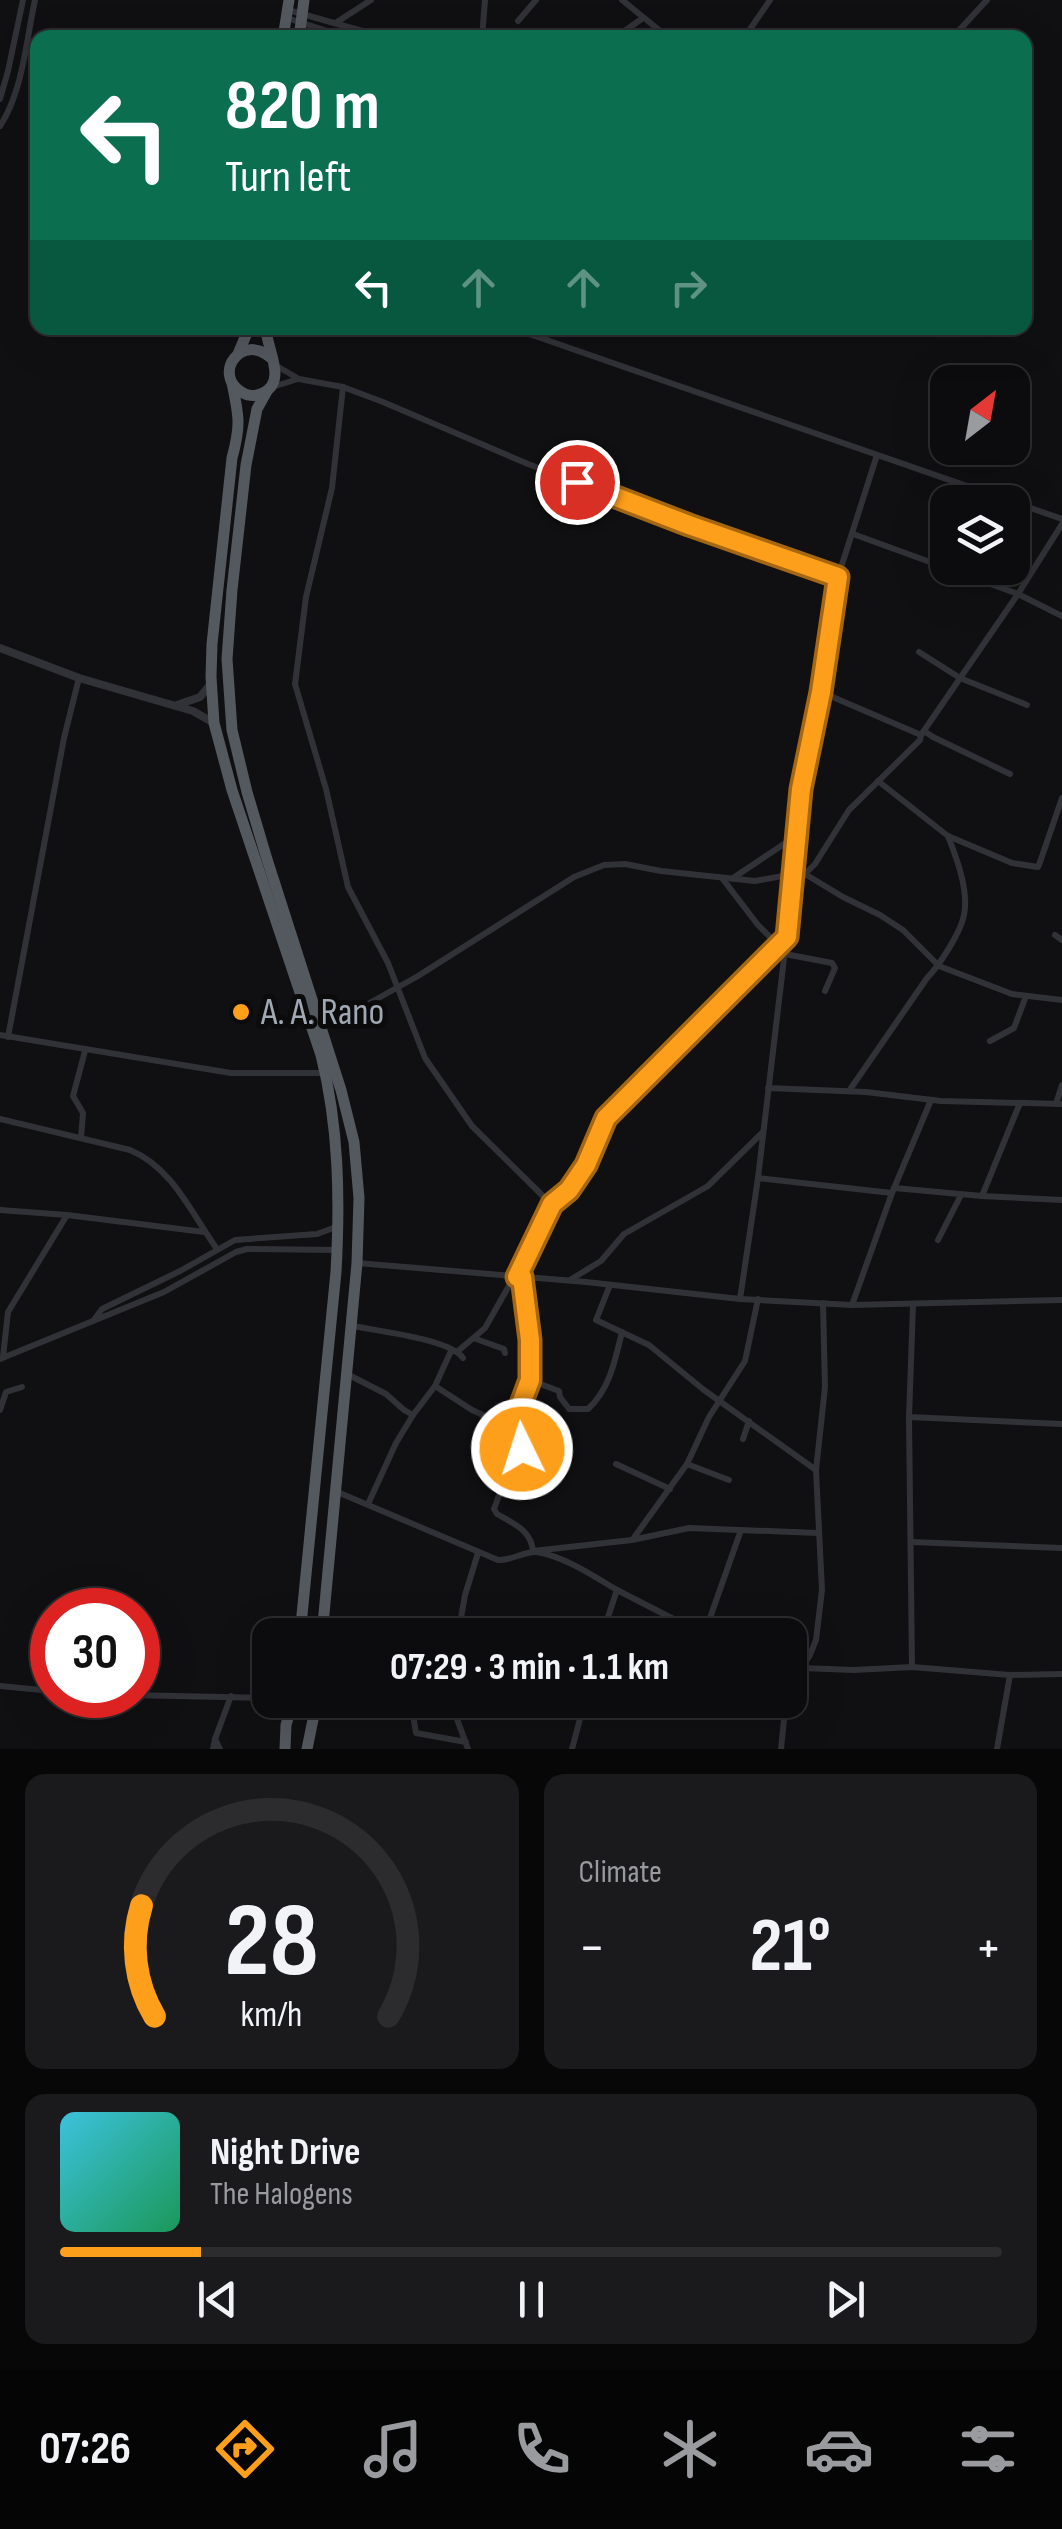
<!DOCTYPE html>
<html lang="en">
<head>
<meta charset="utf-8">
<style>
	:root { --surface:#0c0c0e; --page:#1a1a1c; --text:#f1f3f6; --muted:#9a9b9e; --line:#2c2c2e; --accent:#fe9f1b }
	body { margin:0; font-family:"Sofia Sans Condensed",sans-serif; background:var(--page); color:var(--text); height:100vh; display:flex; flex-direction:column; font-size:38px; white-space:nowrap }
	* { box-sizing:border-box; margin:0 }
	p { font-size:32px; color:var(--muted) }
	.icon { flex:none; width:55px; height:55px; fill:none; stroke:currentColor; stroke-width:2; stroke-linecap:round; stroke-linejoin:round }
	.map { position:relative; height:1749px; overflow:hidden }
	.panel { display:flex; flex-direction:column; gap:25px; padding:25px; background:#070708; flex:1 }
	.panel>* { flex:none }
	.guide { position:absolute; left:30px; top:30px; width:1002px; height:305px; border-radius:20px; box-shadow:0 10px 40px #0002,0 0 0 2px var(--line); background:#0b6e4f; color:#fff; overflow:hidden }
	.needle { width:65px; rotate:31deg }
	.buttons { position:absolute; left:930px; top:365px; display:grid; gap:20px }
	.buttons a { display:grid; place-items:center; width:100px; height:100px; border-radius:20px; background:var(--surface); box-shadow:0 10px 40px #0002,0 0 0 2px var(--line); font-size:50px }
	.speed { position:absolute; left:30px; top:1588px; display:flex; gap:20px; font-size:50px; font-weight:700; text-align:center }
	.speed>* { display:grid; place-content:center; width:130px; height:130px; border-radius:50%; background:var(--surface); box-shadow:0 10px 40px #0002,0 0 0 2px var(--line); line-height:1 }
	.speed .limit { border:15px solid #d22; background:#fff; color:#111 }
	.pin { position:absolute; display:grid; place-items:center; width:85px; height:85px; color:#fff; margin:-42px; border:5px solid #fff; border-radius:50%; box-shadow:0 2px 10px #0007 }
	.me { position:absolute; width:110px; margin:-55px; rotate:356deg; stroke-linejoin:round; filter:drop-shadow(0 0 8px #0008) }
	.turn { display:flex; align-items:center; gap:35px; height:210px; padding:0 30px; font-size:45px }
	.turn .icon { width:130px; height:130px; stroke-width:2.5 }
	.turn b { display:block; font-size:70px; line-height:85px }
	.lanes { display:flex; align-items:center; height:95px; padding:0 30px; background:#0003; justify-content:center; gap:50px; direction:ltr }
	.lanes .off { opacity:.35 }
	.big { font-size:75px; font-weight:700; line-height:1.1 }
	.panel .card { flex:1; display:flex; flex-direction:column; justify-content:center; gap:15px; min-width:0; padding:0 35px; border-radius:20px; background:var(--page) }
	.panel .dial { align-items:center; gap:0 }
	.dial svg { height:260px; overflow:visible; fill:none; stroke:var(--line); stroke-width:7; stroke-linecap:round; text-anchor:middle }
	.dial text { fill:var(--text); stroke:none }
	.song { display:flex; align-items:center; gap:30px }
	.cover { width:120px; height:120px; border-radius:15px; background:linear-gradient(135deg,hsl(190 70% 55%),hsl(150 70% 35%)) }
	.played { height:10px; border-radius:5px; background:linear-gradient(90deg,var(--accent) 15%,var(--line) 15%) }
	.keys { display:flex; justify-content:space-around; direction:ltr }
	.heat { display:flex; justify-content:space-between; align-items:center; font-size:55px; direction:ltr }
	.panel .tiles { flex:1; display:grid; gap:25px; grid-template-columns:1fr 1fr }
	.card:last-child { grid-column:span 2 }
	.trip { position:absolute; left:252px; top:1618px; width:555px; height:100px; border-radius:20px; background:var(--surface); box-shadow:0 10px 40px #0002,0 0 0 2px var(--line); font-weight:700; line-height:100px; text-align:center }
	.dock { display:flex; height:160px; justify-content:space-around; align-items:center; background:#050506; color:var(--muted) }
	.dock .icon { width:70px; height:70px }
	.dock .on { color:var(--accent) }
	.dock b { font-size:45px; color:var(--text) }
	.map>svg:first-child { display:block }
</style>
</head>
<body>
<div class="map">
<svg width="1062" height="1749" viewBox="0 0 1062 1749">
	<rect width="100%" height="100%" fill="#101012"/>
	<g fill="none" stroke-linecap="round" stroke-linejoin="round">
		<!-- minor -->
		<g stroke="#313237" stroke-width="6">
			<polyline points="622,0 659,30 660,38"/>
			<polyline points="288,10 387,38"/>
			<polyline points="287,18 349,38"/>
			<polyline points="518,21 536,0"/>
			<polyline points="337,22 371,0"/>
			<polyline points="482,38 485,0"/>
			<polyline points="607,38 609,36 616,37 643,18"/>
			<polyline points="744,38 770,0"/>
			<polyline points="952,38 987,0"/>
			<polyline points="0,99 8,71 23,0"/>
			<path d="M 0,126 C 23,91 26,41 35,0"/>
			<polyline points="512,328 1062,519"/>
			<polyline points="275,365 299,379 343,387 383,402 528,464 689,525 838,577"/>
			<polyline points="272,387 298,379"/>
			<polyline points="343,387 332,488 306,597 295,684 326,789 348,887 388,963 425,1058 472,1126 552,1205"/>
			<polyline points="853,534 1018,594 1062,616"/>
			<polyline points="919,652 960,678 1027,705"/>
			<polyline points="821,692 921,735"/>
			<polyline points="924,731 933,737 1010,774"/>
			<polyline points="878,781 948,836 1012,863 1038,867 1039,865 1062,798"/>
			<polyline points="805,874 815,864 849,810 920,740 921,735 1018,594 1062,524"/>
			<polyline points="722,878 758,925 778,945"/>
			<polyline points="733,878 796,836"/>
			<polyline points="1055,935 1062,940"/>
			<polyline points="785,954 832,963 835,968 825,991"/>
			<polyline points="319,1021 366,1005 418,976 574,877 604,865 625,864 661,871 755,881 794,874 805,874 843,897 880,915 903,930 939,966 1012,994 1062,1000"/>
			<polyline points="0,1035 231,1073 324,1073"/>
			<polyline points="8,1037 64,738 79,678"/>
			<polyline points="990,1041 1014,1028 1026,996"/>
			<polyline points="768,1088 866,1092 941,1101 1062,1104"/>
			<path d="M 849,1091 L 927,978 C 939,966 961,932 964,915 C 969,891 957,859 948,836"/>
			<polyline points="1056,1104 1062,1085"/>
			<path d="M 0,1119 L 130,1150 C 173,1168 191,1213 217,1249"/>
			<polyline points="81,1138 83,1113 73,1096 85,1051"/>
			<polyline points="758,1178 892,1193"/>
			<polyline points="894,1188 982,1196 1062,1200"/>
			<polyline points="982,1196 1020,1103"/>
			<polyline points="0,1210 67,1215 204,1232"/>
			<polyline points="938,1240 961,1195"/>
			<polyline points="357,1263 586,1282 740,1299 852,1305 1062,1300"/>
			<polyline points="517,1277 552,1205 569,1191 586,1165 606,1118 786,938"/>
			<polyline points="570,1280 601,1261 624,1234 708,1186 763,1132"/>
			<polyline points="610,1285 596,1320 649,1345 704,1390 816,1470"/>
			<polyline points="740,1299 758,1178 794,874 801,789 821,692 838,577 877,455"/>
			<polyline points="852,1305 892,1193 931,1100"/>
			<polyline points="913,1305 909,1417 1062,1424"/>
			<polyline points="93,1321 102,1309 180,1271 235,1240 317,1234 336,1227"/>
			<path d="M 353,1326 C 377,1331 450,1339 463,1358"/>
			<polyline points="476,1339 504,1349 505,1353"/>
			<polyline points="3,1357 8,1312 67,1215"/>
			<polyline points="0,1359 164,1292 236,1252 247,1249 337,1250"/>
			<polyline points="347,1374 386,1394 404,1410 413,1415"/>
			<path d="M 530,1380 L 559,1391 L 560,1397 L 569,1409 L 588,1409 C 610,1389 615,1360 622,1332"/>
			<path d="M 435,1386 L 472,1410 L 511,1428 L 524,1440 L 522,1449 L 512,1461 L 494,1509 L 497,1514 C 514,1524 531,1530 533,1551 L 632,1540 L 689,1528 L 818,1533"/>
			<polyline points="0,1410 6,1392 22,1387"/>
			<polyline points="909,1417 912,1667"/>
			<polyline points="511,1428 530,1380 530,1339 522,1277"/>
			<polyline points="743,1439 749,1421"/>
			<polyline points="616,1464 670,1489"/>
			<polyline points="687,1464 729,1480"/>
			<path d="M 335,1491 L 498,1560 C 511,1561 524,1551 537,1552 C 565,1557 592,1575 617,1590 L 602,1635"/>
			<polyline points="368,1504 396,1443 413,1415 435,1386 451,1351 458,1351 485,1328 514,1277"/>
			<polyline points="633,1539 687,1464 709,1417 745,1361 758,1299"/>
			<polyline points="912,1542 1062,1548"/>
			<polyline points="617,1590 693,1629 714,1635"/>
			<polyline points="705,1632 741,1530"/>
			<polyline points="458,1635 465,1595 478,1553"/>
			<polyline points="790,1664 801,1668 854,1670 912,1667 1010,1675 1062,1674"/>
			<polyline points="790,1685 810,1655 816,1640 822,1590 816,1470 825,1387 823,1303"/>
			<polyline points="0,1686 52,1691"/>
			<polyline points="130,1695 270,1698"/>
			<polyline points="406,1700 413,1715 416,1733 466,1742"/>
			<polyline points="450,1700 468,1749"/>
			<polyline points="550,1700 581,1713"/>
			<polyline points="215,1739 231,1696"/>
			<polyline points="213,1749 215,1739 220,1749"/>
			<polyline points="572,1749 585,1700"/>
			<polyline points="781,1749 786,1700"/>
			<polyline points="997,1749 1010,1675"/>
		</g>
		<!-- tertiary -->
		<g stroke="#313237" stroke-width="8">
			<polyline points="0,648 79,678 193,711 214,723"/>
			<polyline points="177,705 200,697 210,685"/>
		</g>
		<!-- trunk -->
		<g stroke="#54585f" stroke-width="11">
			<polyline points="283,38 289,0"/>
			<polyline points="299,38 304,0"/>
			<path d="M 266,328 C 266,348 288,381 263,393 C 255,397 246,396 240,391 C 213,373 242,332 271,358"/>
			<polyline points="238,354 249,328"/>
			<path d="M 232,383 C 239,416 241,425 232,458 L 212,644 L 211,677 L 214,723 L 232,790 L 321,1055 C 339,1127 340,1199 336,1272 L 300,1635"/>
			<polyline points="267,391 257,409 246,465 232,590 227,659 232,730 247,792 266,856 341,1090 354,1142 359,1198 357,1263 322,1635"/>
			<polyline points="285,1749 286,1725 293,1700"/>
			<polyline points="307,1749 317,1700"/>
		</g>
	</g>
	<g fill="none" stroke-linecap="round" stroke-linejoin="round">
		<!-- route casing -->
		<g stroke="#a56712" stroke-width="25">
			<polyline id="route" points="522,1449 524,1440 512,1428 530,1380 530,1340 522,1277 517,1277 552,1204 569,1190 586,1165 606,1118 787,937 801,789 821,692 838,577 689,525 577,482"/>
		</g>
		<!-- route -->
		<use href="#route" stroke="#fe9f1b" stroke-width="18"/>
	</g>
	<!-- markers -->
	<circle fill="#fe9f1b" stroke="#0b0b0c" stroke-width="4" cx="241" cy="1012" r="10"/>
	<g text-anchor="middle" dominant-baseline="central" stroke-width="10" stroke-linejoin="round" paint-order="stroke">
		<!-- poi labels -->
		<g font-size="38" fill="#a0a8b3" stroke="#0b0b0c" text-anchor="start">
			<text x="261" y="1012">A. A. Rano</text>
		</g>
	</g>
</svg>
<div class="buttons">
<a><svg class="needle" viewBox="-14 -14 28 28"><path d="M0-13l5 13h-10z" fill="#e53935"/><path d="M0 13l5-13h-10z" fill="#9a9b9e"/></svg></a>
<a><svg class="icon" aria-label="layers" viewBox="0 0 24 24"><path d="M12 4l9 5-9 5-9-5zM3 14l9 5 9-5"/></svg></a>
</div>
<div class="speed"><div class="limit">30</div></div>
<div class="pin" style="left:577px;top:482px;background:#d93025"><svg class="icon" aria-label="arrive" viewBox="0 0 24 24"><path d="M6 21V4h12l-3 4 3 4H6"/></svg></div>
<svg class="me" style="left:522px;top:1449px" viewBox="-20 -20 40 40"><circle r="17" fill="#fe9f1b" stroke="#fff" stroke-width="3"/><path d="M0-11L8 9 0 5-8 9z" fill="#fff"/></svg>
<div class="trip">07:29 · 3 min · 1.1 km</div>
<div class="guide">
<div class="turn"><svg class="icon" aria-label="left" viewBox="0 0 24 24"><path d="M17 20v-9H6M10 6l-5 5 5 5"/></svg><div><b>820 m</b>Turn left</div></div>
<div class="lanes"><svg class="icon" aria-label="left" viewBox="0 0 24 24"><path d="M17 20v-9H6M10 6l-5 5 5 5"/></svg><svg class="icon off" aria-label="ahead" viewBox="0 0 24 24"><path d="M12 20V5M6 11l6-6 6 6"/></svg><svg class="icon off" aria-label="ahead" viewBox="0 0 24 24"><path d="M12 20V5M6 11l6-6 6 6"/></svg><svg class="icon off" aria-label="right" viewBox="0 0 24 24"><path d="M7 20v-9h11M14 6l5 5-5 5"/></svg></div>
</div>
</div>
<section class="panel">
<div class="tiles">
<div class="card dial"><svg viewBox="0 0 100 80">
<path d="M14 69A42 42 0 1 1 86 69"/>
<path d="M14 69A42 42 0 0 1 10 35" stroke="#fe9f1b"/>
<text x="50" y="56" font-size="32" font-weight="700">28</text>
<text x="50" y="72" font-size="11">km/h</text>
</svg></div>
<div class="card"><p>Climate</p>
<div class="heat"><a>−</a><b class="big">21°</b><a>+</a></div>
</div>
<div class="card">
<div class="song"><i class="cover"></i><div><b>Night Drive</b><p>The Halogens</p></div></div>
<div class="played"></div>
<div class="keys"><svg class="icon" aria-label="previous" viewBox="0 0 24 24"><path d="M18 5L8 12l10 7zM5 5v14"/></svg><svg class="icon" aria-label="pause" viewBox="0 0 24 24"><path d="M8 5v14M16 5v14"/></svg><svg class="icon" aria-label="next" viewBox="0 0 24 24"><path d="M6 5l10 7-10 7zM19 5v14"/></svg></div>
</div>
</div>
</section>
<nav class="dock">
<b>07:26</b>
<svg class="icon on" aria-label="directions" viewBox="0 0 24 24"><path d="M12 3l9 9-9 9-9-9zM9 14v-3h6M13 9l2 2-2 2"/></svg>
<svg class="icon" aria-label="music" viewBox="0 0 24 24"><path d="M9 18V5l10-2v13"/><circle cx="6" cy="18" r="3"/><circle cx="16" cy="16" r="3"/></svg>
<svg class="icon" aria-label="phone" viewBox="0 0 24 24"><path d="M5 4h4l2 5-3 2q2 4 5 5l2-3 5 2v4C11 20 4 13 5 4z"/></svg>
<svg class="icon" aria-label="climate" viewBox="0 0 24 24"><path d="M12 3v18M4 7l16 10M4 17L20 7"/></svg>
<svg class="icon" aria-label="car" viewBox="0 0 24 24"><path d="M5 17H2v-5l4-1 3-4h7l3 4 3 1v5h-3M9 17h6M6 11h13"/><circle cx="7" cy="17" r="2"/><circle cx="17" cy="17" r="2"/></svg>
<svg class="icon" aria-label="filters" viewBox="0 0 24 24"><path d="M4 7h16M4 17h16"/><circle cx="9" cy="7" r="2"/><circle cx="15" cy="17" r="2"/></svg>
</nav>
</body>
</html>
